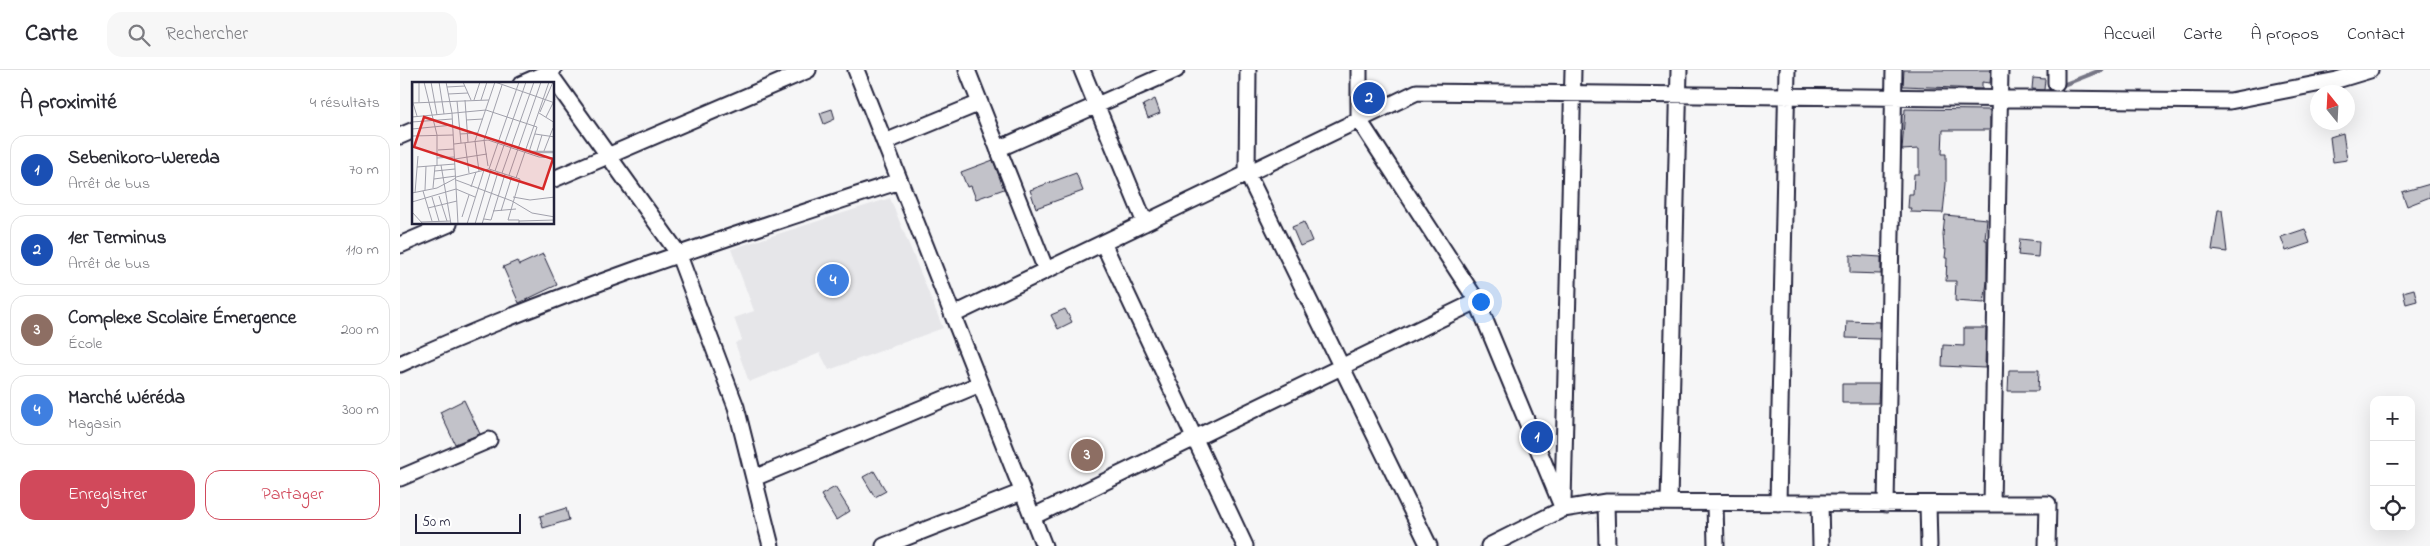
<!DOCTYPE html>
<html lang="fr">
<meta charset="utf-8">
<style>
:root{--surface:#fff;--page:#f7f7f7;--text:#2b2b33;--muted:#7c7c81;--line:#e1e1e2;--accent:#d1495b}
body{margin:0;font-family:"Indie Flower",sans-serif;background:var(--page);color:var(--text)}
.controls{position:absolute;right:15px;bottom:15px;display:grid;overflow:hidden;border-radius:10px;box-shadow:0 5px 20px #0002}
.controls button{width:45px;height:45px;display:grid;place-items:center;padding:0;border:0;border-bottom:1px solid var(--line);background:var(--surface);color:var(--text);font:25px sans-serif}
.compass{position:absolute;left:1910px;top:15px;width:45px;height:45px;border-radius:50%;background:var(--surface);box-shadow:0 5px 20px #0002;rotate:342deg}
.scale{position:absolute;left:15px;bottom:12px;width:106px;box-sizing:border-box;padding-left:5px;border:2px solid #22223b;border-top:0;font-size:14px;line-height:18px;white-space:nowrap;color:#22223b;-webkit-text-stroke:4px #fff;paint-order:stroke}
.you{position:absolute;left:1080px;top:231px;width:18px;height:18px;margin:-12px;border:4px solid #fff;border-radius:50%;background:#1a73e8;box-shadow:0 0 0 8px #1a73e833}
.badge{display:grid;place-items:center;width:32px;height:32px;border-radius:50%;background:var(--accent);color:#fff;font-size:16px;font-weight:700}
.pin{position:absolute;translate:-50% -50%;border:2px solid #fff;box-shadow:0 1px 5px #0006}
.list{margin:0;padding:0;list-style:none}
h2{display:flex;justify-content:space-between;align-items:center;height:65px;margin:0;padding:0 20px;font-size:21px}
h2 small{font-size:16px;font-weight:400;color:var(--muted)}
.list li{display:grid;grid-template-columns:32px 1fr auto;gap:15px;align-items:center;box-sizing:border-box;height:70px;margin:0 10px 10px;padding:0 10px;border:1px solid var(--line);border-radius:15px}
.list b{display:block;font-size:19px;white-space:nowrap}
.list p{margin:0;font-size:16px;white-space:nowrap;color:var(--muted)}
.list em{font-size:16px;font-style:normal;color:var(--muted)}
.actions{display:flex;gap:10px;padding:15px 20px}
.actions a{flex:1;padding:11px 0;border:1px solid var(--accent);border-radius:15px;text-align:center;font-size:18px;color:var(--accent)}
.actions .main{background:var(--accent);color:#fff}
.icon{flex:none;width:28px;height:28px;fill:none;stroke:currentColor;stroke-width:2;stroke-linecap:round;stroke-linejoin:round}
.map{position:relative;flex:none;width:2030px;height:476px;overflow:hidden}
header{display:flex;align-items:center;gap:30px;box-sizing:border-box;height:70px;padding:0 25px;background:var(--surface);border-bottom:1px solid var(--line)}
header strong{font-size:24px}
nav{display:flex;gap:28px;margin-inline-start:auto;font-size:18px}
.search{width:350px;height:45px;background:var(--page);display:flex;align-items:center;gap:12px;box-sizing:border-box;padding:0 18px;border-radius:15px;color:var(--muted);font-size:19px}
main{display:flex}
aside{flex:1;background:var(--surface)}
.map>svg:first-child{display:block}
</style>
<header>
<strong>Carte</strong>
<div class="search"><svg class="icon" aria-label="search" viewBox="0 0 24 24"><circle cx="10" cy="10" r="6"/><path d="M15 15l6 6"/></svg>Rechercher</div>
<nav><a>Accueil</a><a>Carte</a><a>À propos</a><a>Contact</a></nav>
</header>
<main>
<aside>
<h2>À proximité<small>4 résultats</small></h2>
<ul class="list">
<li><span class="badge" style="background:#1a4fb4">1</span><div><b>Sebenikoro-Wereda</b><p>Arrêt de bus</p></div><em>70 m</em></li>
<li><span class="badge" style="background:#1a4fb4">2</span><div><b>1er Terminus</b><p>Arrêt de bus</p></div><em>110 m</em></li>
<li><span class="badge" style="background:#8d6e63">3</span><div><b>Complexe Scolaire Émergence</b><p>École</p></div><em>200 m</em></li>
<li><span class="badge" style="background:#3f7fe0">4</span><div><b>Marché Wéréda</b><p>Magasin</p></div><em>300 m</em></li>
</ul>
<div class="actions"><a class="main">Enregistrer</a><a>Partager</a></div>
</aside>
<div class="map">
<svg width="2030" height="476" viewBox="0 0 2030 476">
<rect width="100%" height="100%" fill="#f6f6f7"/>
<filter id="ink" filterUnits="userSpaceOnUse"><feTurbulence type="fractalNoise" baseFrequency=".02" numOctaves="2"/><feDisplacementMap in="SourceGraphic" scale="10" xChannelSelector="R" yChannelSelector="G"/><feConvolveMatrix kernelMatrix="1 2 1 2 8 2 1 2 1" color-interpolation-filters="sRGB"/></filter>
<g filter="url(#ink)">
<path fill="#e6e6e9" d="M 490,128 L 543,258 L 429,300 L 420,283 L 349,312 L 335,273 L 342,270 L 334,248 L 354,241 L 331,179 Z"/>
<g fill="none" stroke-linecap="round" stroke-linejoin="round">
<path stroke="#767685" stroke-width="4.5" d="M 1640,24 L 1701,0"/>
</g>
<path fill="#c2c2c9" stroke="#22223b" d="M 1504,0 L 1591,0 L 1590,13 L 1582,12 L 1582,19 L 1503,16 Z
M 1633,8 L 1645,9 L 1644,20 L 1632,19 Z
M 755,29 L 760,43 L 748,48 L 743,35 Z
M 432,39 L 435,49 L 424,54 L 420,43 Z
M 1505,39 L 1590,40 L 1590,60 L 1543,60 L 1542,84 L 1546,84 L 1546,114 L 1543,143 L 1510,142 L 1511,138 L 1508,138 L 1509,124 L 1513,124 L 1514,104 L 1519,104 L 1519,79 L 1502,80 Z
M 1943,63 L 1947,90 L 1933,92 L 1930,67 Z
M 593,90 L 604,119 L 576,129 L 571,116 L 567,117 L 561,102 Z
M 676,103 L 683,121 L 636,138 L 630,120 Z
M 2030,114 L 2030,127 L 2007,136 L 2002,122 Z
M 1818,140 L 1822,140 L 1827,182 L 1812,180 Z
M 1545,145 L 1587,149 L 1585,170 L 1587,170 L 1587,212 L 1584,233 L 1555,231 L 1556,211 L 1546,211 L 1547,188 L 1545,188 L 1546,179 L 1544,179 L 1543,164 Z
M 904,152 L 912,171 L 900,176 L 892,157 Z
M 1905,159 L 1910,173 L 1886,181 L 1881,167 Z
M 1620,169 L 1639,171 L 1638,187 L 1618,185 Z
M 143,184 L 157,215 L 119,233 L 103,197 L 117,191 L 119,195 Z
M 1450,185 L 1481,187 L 1481,204 L 1450,203 Z
M 2014,219 L 2017,231 L 2006,234 L 2003,222 Z
M 665,239 L 672,252 L 658,259 L 651,245 Z
M 1447,251 L 1480,252 L 1480,269 L 1446,268 Z
M 1564,258 L 1586,258 L 1585,298 L 1542,296 L 1543,275 L 1564,276 Z
M 1609,300 L 1639,300 L 1638,321 L 1608,321 Z
M 1442,314 L 1479,314 L 1478,333 L 1442,333 Z
M 64,330 L 80,364 L 55,374 L 40,342 Z
M 474,401 L 486,421 L 475,427 L 463,407 Z
M 435,417 L 450,441 L 436,450 L 421,425 Z
M 166,438 L 169,450 L 143,458 L 140,446 Z"/>
<g fill="none" stroke-linecap="round" stroke-linejoin="round">
<g stroke="#22223b" stroke-width="19">
<path id="street" d="M 147,0 L 278,183 L 336,337 L 371,476
M 456,0 L 644,476
M 567,0 L 646,200
M 682,0 L 745,153
M 848,0 L 847,103 L 1029,476
M 959,0 L 959,50 L 1077,231 L 1163,439
M 1656,13 L 1656,0
M 121,14 L 153,0
M 0,66 L 14,60
M 485,72 L 580,33
M 598,79 L 776,0
M 154,109 L 408,0
M 703,173 L 845,476
M 0,175 L 49,154
M 553,245 L 1017,22 L 1830,31 L 1937,10 L 1970,0
M 0,294 C 162,220 331,166 500,111
M 0,408 L 89,370
M 354,408 L 580,314
M 1163,432 L 1173,0
M 1206,432 L 1207,476
M 1269,432 L 1279,0
M 1315,433 L 1316,476
M 1378,433 L 1387,0
M 1420,433 L 1421,476
M 1486,434 L 1494,0
M 1528,434 L 1529,476
M 1592,434 L 1600,0
M 632,447 L 1077,231
M 484,476 L 622,422
M 1089,476 L 1163,439 L 1206,432 L 1648,434 L 1647,476"/>
</g>
<use href="#street" stroke="#fff" stroke-width="15"/>
</g>
</g>
<g transform="translate(12 12)">
<rect width="142" height="142" fill="#f6f6f7"/>
<path fill="none" stroke="#aeaeb7" stroke-width="2.5" d="M 118,70 L 143,70"/>
<path fill="none" stroke="#a1a1ac" stroke-width="1" d="M 1,0 L 1,21 L 5,34M 12,0 L 25,53 L 25,84M 19,0 L 25,33M 27,0 L 32,32M 34,0 L 40,31 L 46,142M 51,0 L 59,18M 83,0 L 143,21M 35,5 L 53,4M 36,12 L 56,11M 53,18 L 56,60M 62,18 L 68,0M 69,18 L 75,0M 45,19 L 49,61M 7,20 L 7,0M 0,21 L 77,18M 128,30 L 141,0M 127,31 L 143,41M 0,35 L 74,28 L 125,45 L 117,70M 134,35 L 143,17M 54,38 L 71,37M 0,40 L 40,37M 0,47 L 41,43M 48,52 L 66,51M 123,52 L 143,55M 0,54 L 41,53M 53,61 L 57,91M 42,62 L 76,58 L 127,75 L 143,76M 26,68 L 42,67M 125,69 L 130,53M 132,69 L 141,46M 25,76 L 42,75M 43,77 L 75,72M 29,83 L 39,142M 76,84 L 72,58 L 90,3M 5,85 L 43,82M 77,87 L 107,0M 23,89 L 43,87M 67,89 L 63,59 L 83,0M 83,89 L 114,0M 90,91 L 122,0M 97,93 L 129,0M 44,95 L 77,87 L 108,97 L 96,138 L 107,138 L 107,142M 104,96 L 137,0M 22,97 L 44,94M 44,98 L 100,119 L 120,131 L 143,135M 59,105 L 64,90M 21,106 L 23,84M 13,108 L 14,84M 11,109 L 20,139M 0,111 L 25,106 L 44,96M 3,111 L 6,74M 27,114 L 35,139M 20,115 L 27,139M 101,115 L 118,118 L 143,115M 0,120 L 44,107 L 63,115M 16,126 L 45,119M 81,129 L 104,127M 89,129 L 100,94M 0,130 L 11,142M 50,135 L 57,113M 72,137 L 79,138 L 93,92M 107,139 L 143,138M 9,140 L 39,139M 46,142 L 70,142M 55,142 L 72,88M 63,142 L 79,88M 70,142 L 86,90"/>
<path fill="#d62828" fill-opacity="0.15" stroke="#d62828" stroke-width="2.5" d="M 12,35 L 141,77 L 131,107 L 2,65 Z"/>
<rect width="142" height="142" fill="none" stroke="#22223b" stroke-width="2.5"/>
</g>
</svg>
<div class="controls">
<button>+</button>
<button>−</button>
<button><svg class="icon" aria-label="locate" viewBox="0 0 24 24"><circle cx="12" cy="12" r="6"/><path d="M12 2v4M12 18v4M2 12h4M18 12h4"/></svg></button>
</div>
<svg class="compass" viewBox="-18 -18 36 36"><path d="M0-13l5 13h-10z" fill="#e53935"/><path d="M0 13l5-13h-10z" fill="#7c7c81"/></svg>
<div class="scale">50 m</div>
<div class="you"></div>
<div class="pin badge" style="left:1137px;top:367px;background:#1a4fb4">1</div>
<div class="pin badge" style="left:969px;top:28px;background:#1a4fb4">2</div>
<div class="pin badge" style="left:687px;top:385px;background:#8d6e63">3</div>
<div class="pin badge" style="left:433px;top:210px;background:#3f7fe0">4</div>
</div>
</main>
